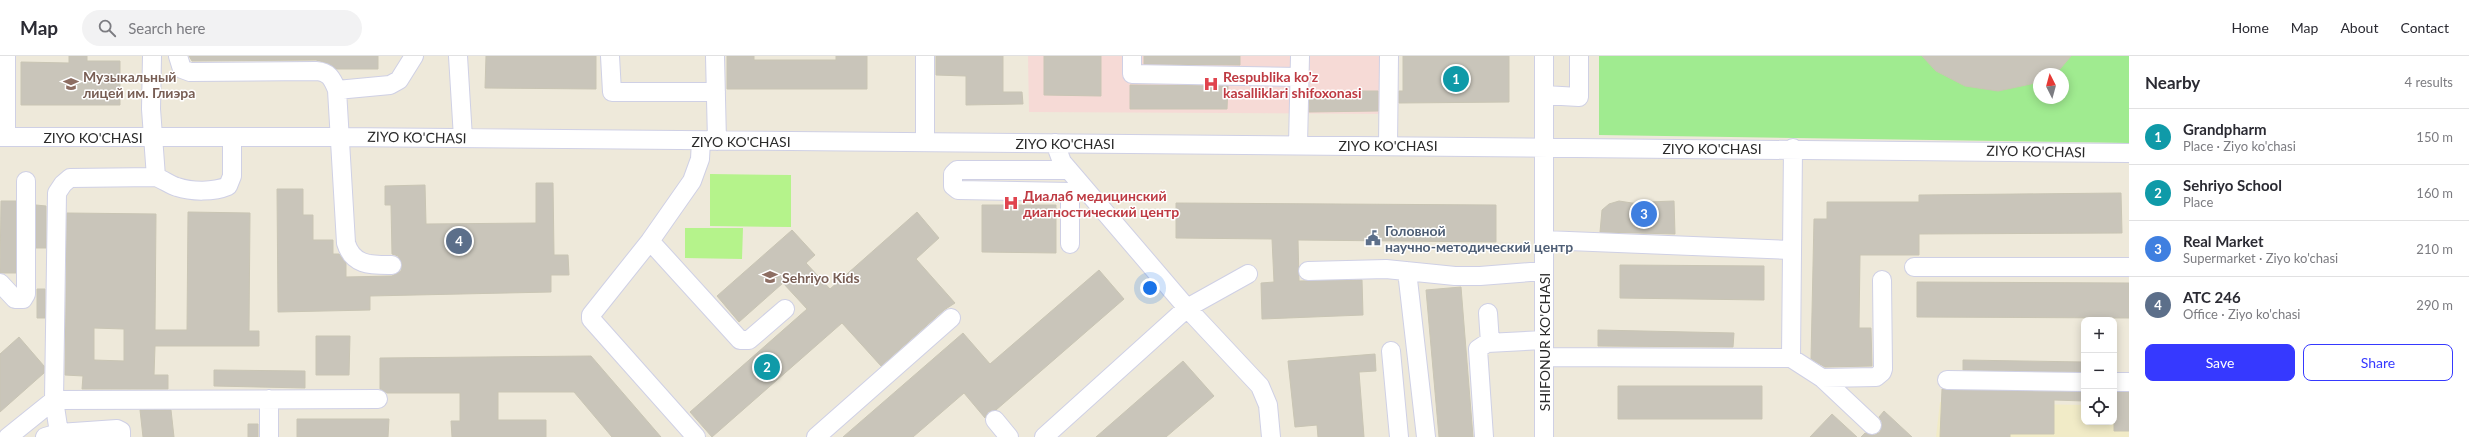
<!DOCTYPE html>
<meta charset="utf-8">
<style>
:root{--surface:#fff;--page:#f2f2f3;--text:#2b2b33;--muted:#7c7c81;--line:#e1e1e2;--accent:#3639ff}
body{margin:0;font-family:Lato,sans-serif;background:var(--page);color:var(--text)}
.controls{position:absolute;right:12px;bottom:12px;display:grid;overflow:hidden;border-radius:8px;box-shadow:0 2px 10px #0003}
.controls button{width:36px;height:36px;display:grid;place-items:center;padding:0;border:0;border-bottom:1px solid var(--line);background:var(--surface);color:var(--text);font:20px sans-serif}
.compass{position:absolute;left:2033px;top:12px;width:36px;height:36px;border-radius:50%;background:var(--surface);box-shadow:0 2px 10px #0003;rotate:354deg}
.you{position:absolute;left:1150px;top:232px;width:14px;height:14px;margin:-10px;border:3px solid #fff;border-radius:50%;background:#1a73e8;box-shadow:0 0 0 6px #1a73e833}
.badge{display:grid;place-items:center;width:26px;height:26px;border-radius:50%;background:var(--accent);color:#fff;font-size:13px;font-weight:700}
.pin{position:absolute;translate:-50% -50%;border:2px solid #fff;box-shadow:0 1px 4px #0006}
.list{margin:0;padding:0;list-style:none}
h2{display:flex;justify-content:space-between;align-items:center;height:52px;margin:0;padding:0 16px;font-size:17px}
h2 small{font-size:13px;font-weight:400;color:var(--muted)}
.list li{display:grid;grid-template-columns:26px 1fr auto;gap:12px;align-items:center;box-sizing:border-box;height:56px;padding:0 16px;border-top:1px solid var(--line)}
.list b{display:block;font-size:15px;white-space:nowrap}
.list p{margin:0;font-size:13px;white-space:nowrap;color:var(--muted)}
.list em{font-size:13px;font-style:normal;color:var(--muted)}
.actions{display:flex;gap:8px;padding:12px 16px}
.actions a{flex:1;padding:9px 0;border:1px solid var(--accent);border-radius:8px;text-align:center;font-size:14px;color:var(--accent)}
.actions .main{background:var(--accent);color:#fff}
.icon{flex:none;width:22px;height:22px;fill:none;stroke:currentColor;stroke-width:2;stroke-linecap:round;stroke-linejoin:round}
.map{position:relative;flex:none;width:2129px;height:381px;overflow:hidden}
header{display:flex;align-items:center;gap:24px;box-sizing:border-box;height:56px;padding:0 20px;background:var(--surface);border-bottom:1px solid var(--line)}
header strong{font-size:19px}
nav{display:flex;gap:22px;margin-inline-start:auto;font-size:14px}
.search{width:280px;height:36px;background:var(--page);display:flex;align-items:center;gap:10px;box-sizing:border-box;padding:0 14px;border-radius:22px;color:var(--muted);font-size:15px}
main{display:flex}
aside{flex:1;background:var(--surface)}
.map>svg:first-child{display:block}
</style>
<header>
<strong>Map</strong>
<div class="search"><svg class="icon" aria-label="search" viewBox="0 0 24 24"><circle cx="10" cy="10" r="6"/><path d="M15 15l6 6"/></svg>Search here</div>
<nav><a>Home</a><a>Map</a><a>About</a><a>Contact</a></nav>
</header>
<main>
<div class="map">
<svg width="2129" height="381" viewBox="0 0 2129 381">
<rect width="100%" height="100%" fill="#eee9da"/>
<path fill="#f1ebc7" d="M 1940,346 L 2084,349 L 2084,366 L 2114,366 L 2129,350 L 2129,381 L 1936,381 Z"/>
<path fill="#f6dad6" d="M 1028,0 L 1393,0 L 1392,58 L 1029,56 Z"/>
<path fill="#a0eb90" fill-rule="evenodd" d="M 1599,0 L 2129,0 L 2129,87 L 1599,79 ZM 2039,18 L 2063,18 L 2063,42 L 2039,42 Z"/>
<path fill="#b5f38b" d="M 710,118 L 791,119 L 791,171 L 710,170 Z
M 685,172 L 743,172 L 742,203 L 685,202 Z"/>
<path fill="#c9c5ba" stroke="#c9c5b4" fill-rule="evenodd" d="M 69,0 L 87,0 L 87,5 L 120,5 L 120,49 L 21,49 L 21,6 L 69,7 Z
M 189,0 L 378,0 L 378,13 L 336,13 L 327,7 L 316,4 L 192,5 Z
M 486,0 L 596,0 L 596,33 L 485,32 Z
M 727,0 L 754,0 L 754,4 L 836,4 L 836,0 L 867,0 L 867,33 L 727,33 Z
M 936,0 L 1003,0 L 1003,36 L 1022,36 L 1023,48 L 966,49 L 966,20 L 936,19 Z
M 1044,0 L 1101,0 L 1101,40 L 1044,39 Z
M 1144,0 L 1240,0 L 1240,9 L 1144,8 Z
M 1403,0 L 1509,0 L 1509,46 L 1399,47 L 1399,35 L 1403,35 Z
M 1922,0 L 2071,0 L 2060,13 L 2050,18 L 2039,18 L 2039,24 L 2031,28 L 1998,35 L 1965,30 L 1936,15 Z
M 1130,29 L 1228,30 L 1227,53 L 1130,53 Z
M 1310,35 L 1378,35 L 1378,55 L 1309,56 Z
M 536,127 L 553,127 L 554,199 L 568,199 L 569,219 L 551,219 L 551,236 L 370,240 L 370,254 L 278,256 L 277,133 L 303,133 L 303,159 L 313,159 L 313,184 L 333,184 L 333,198 L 339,198 L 346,207 L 346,221 L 392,220 L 401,215 L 402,209 L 398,200 L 392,198 L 391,149 L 385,149 L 385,130 L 425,129 L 426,168 L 536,167 Z
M 2121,137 L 2122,177 L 1919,178 L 1919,199 L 1860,199 L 1859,272 L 1871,272 L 1872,310 L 1825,311 L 1811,303 L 1814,163 L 1827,163 L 1827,146 L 1919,146 L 1919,139 Z
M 1,145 L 16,145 L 16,217 L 0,217 Z
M 1619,145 L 1645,149 L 1648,146 L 1674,145 L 1675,178 L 1600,176 L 1602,154 L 1609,148 Z
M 1176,147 L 1496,149 L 1496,186 L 1298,184 L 1299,225 L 1362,224 L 1363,259 L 1262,263 L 1261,227 L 1274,226 L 1272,183 L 1176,182 Z
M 36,149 L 46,150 L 46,192 L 36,192 Z
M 982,149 L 1056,149 L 1056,197 L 982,196 Z
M 188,156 L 250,157 L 249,275 L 259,275 L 259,290 L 155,290 L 154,319 L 168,319 L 168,333 L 82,333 L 83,320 L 65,319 L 67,157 L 156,158 L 155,274 L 187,274 ZM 94,272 L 124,273 L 124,305 L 94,304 Z
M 917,156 L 939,182 L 916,203 L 955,247 L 944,254 L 881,310 L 842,267 L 712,381 L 690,356 L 807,253 L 783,227 L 739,266 L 717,240 L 792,174 L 815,199 L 806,207 L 830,233 Z
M 1620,209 L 1764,210 L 1764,244 L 1620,242 Z
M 1099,214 L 1124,243 L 996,354 L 988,356 L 985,362 L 964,337 L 913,381 L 843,381 L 963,277 L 990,308 Z
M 1917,226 L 2129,227 L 2129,262 L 1917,261 Z
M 1461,231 L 1473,381 L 1439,381 L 1426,234 Z
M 37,233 L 45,233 L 45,262 L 37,262 Z
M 1598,274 L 1734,277 L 1733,291 L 1598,290 Z
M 316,280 L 350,280 L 349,319 L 316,319 Z
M 19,281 L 44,310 L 44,317 L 0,356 L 0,298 Z
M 1375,298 L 1376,315 L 1359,316 L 1364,381 L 1318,381 L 1317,369 L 1295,371 L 1288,305 Z
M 591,300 L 661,381 L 612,381 L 574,336 L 498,336 L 498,364 L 546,364 L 546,381 L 452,381 L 451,365 L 460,365 L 460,337 L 387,337 L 380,333 L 380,302 Z
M 1963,304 L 2084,306 L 2084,316 L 1963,314 Z
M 1183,305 L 1214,340 L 1166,381 L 1096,381 Z
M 214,314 L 305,315 L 305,332 L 214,330 Z
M 1618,330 L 1762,330 L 1762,363 L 1618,363 Z
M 1942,333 L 2084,336 L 2084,345 L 2054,344 L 2054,378 L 2010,378 L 2010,381 L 1940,381 Z
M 2114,336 L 2129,336 L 2129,375 L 2114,375 Z
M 140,354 L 171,354 L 174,381 L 143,381 Z
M 1884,355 L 1912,381 L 1861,381 L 1865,377 L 1875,379 L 1880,376 L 1882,366 L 1879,361 Z
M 1832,358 L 1857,381 L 1810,381 Z
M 297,363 L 389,363 L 388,381 L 297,381 Z
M 248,368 L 258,368 L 258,381 L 248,381 Z"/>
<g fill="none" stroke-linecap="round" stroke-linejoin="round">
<g stroke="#cfd0e5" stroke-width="20">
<path id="minor" d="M 178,0 L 182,13 L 190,16 L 316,15 C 329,16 332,22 337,34 L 346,187 C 353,210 371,209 392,209
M 458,0 L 463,82
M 610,0 L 612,36 L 716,36
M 715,0 L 717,85
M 1132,0 L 1132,18 L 1298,21
M 337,34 L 390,29 L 399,24 L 414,0
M 1544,39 L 1579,41 L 1579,0
M 0,81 L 338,81 L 2129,97
M 6,81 L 6,0
M 925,86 L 925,0
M 1055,87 L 1062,106 L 1187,252 L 1260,330 L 1268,349 L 1271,381
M 1298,89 L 1300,0
M 1388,90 L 1389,0
M 1069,114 L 957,114 L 953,118 L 953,130 L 958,134 L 1070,136 L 1082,130
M 156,121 C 164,124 170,129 177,131 C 192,136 214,136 228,130 L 232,120 L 232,81
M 1070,136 L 1070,188
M 1544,184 L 1790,194
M 650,185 L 740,284 L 749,284 L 785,253
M 1914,211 L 2129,211
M 1308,215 L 1386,213 L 1455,220 L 1480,220 L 1543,215
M 1407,215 L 1426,381
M 0,227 L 15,243 L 23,243 L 26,238 L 26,125
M 1488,257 L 1490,287
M 1391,295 L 1399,381
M 1544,301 L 1791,302 L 1822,322 L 1876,321 L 1882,316 L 1883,313 L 1882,224
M 1791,302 L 1793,92
M 1822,322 L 1872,369
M 1947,324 L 2084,326
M 2114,326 L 2129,326
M 995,364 L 1009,381
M 59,377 L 54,344 L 57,137 L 63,128 L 70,122 L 156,121 L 151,53 L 152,0
M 8,381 L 54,344 L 378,343
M 45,381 L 59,377 L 117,373 L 121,375 L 121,381
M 269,381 L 269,343
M 696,381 L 591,263 L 591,259 L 650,185 L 692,125 L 700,103 L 701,85
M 816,381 L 951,262
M 1044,381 L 1187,252 L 1248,218
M 1484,381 L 1478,293 L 1487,287 L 1543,284
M 1544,381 L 1544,0"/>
</g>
<use href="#minor" stroke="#fff" stroke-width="18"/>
</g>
<defs>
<g id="university-bare" transform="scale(1.2)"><path d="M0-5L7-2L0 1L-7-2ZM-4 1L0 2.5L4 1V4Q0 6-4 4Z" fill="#8d6e63" stroke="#fff" stroke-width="2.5" paint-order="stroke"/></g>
<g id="hospital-bare" transform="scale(1.2)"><path d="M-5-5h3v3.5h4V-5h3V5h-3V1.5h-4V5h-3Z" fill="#e0444e" stroke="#fff" stroke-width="2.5" paint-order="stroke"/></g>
<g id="civic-bare" transform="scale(1.2)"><path d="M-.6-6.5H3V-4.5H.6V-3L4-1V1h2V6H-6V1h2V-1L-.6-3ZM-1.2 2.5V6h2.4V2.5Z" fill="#5c6f8a" stroke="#fff" stroke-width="2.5" paint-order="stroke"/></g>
<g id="school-bare" transform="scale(1.2)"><path d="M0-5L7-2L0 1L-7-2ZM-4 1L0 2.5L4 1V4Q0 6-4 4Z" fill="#8d6e63" stroke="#fff" stroke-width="2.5" paint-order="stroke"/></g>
</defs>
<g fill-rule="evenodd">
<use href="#university-bare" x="71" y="28"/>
<use href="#hospital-bare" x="1211" y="28"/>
<use href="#hospital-bare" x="1011" y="147"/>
<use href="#civic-bare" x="1373" y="182"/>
<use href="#school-bare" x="770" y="221"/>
</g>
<g text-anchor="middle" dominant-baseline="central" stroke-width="3" stroke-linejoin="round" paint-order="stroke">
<g font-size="14" font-weight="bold" fill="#785e54" stroke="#fff" text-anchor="start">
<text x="83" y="20">Музыкальный<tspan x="83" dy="16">лицей им. Глиэра</tspan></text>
<text x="782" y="221">Sehriyo Kids</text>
</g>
<g font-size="14" font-weight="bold" fill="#be3a42" stroke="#fff" text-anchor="start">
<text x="1223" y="20">Respublika ko'z<tspan x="1223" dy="16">kasalliklari shifoxonasi</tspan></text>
<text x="1023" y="139">Диалаб медицинский<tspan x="1023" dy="16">диагностический центр</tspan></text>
</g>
<g font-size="14" fill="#2a2a2a" stroke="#fff">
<text x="93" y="81">ZIYO KO'CHASI</text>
<text transform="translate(417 81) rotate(1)">ZIYO KO'CHASI</text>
<text x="741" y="85">ZIYO KO'CHASI</text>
<text x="1065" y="87">ZIYO KO'CHASI</text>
<text x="1388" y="89">ZIYO KO'CHASI</text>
<text x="1712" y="92">ZIYO KO'CHASI</text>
<text transform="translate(2036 95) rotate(1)">ZIYO KO'CHASI</text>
<text transform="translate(1544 286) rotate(-90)">SHIFONUR KO'CHASI</text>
</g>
<g font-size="14" font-weight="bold" fill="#4e5e75" stroke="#fff" text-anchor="start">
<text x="1385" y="174">Головной<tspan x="1385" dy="16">научно-методический центр</tspan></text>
</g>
</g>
</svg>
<div class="controls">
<button>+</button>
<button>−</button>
<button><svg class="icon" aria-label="locate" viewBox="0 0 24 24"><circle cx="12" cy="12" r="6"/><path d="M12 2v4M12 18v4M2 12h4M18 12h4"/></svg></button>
</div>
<svg class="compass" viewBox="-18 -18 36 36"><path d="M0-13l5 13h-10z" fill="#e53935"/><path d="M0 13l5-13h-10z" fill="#7c7c81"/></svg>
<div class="you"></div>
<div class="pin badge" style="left:1456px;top:23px;background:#0f9aa8">1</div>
<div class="pin badge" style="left:767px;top:311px;background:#0f9aa8">2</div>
<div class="pin badge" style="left:1644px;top:158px;background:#3f7fe0">3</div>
<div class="pin badge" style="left:459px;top:185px;background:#5c6f8a">4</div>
</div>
<aside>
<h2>Nearby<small>4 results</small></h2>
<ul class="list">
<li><span class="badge" style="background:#0f9aa8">1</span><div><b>Grandpharm</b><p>Place · Ziyo ko'chasi</p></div><em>150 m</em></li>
<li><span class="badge" style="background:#0f9aa8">2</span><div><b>Sehriyo School</b><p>Place</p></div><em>160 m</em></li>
<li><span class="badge" style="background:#3f7fe0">3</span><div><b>Real Market</b><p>Supermarket · Ziyo ko'chasi</p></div><em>210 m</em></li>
<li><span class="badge" style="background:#5c6f8a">4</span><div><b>АТС 246</b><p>Office · Ziyo ko'chasi</p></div><em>290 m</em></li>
</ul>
<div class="actions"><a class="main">Save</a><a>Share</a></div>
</aside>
</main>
